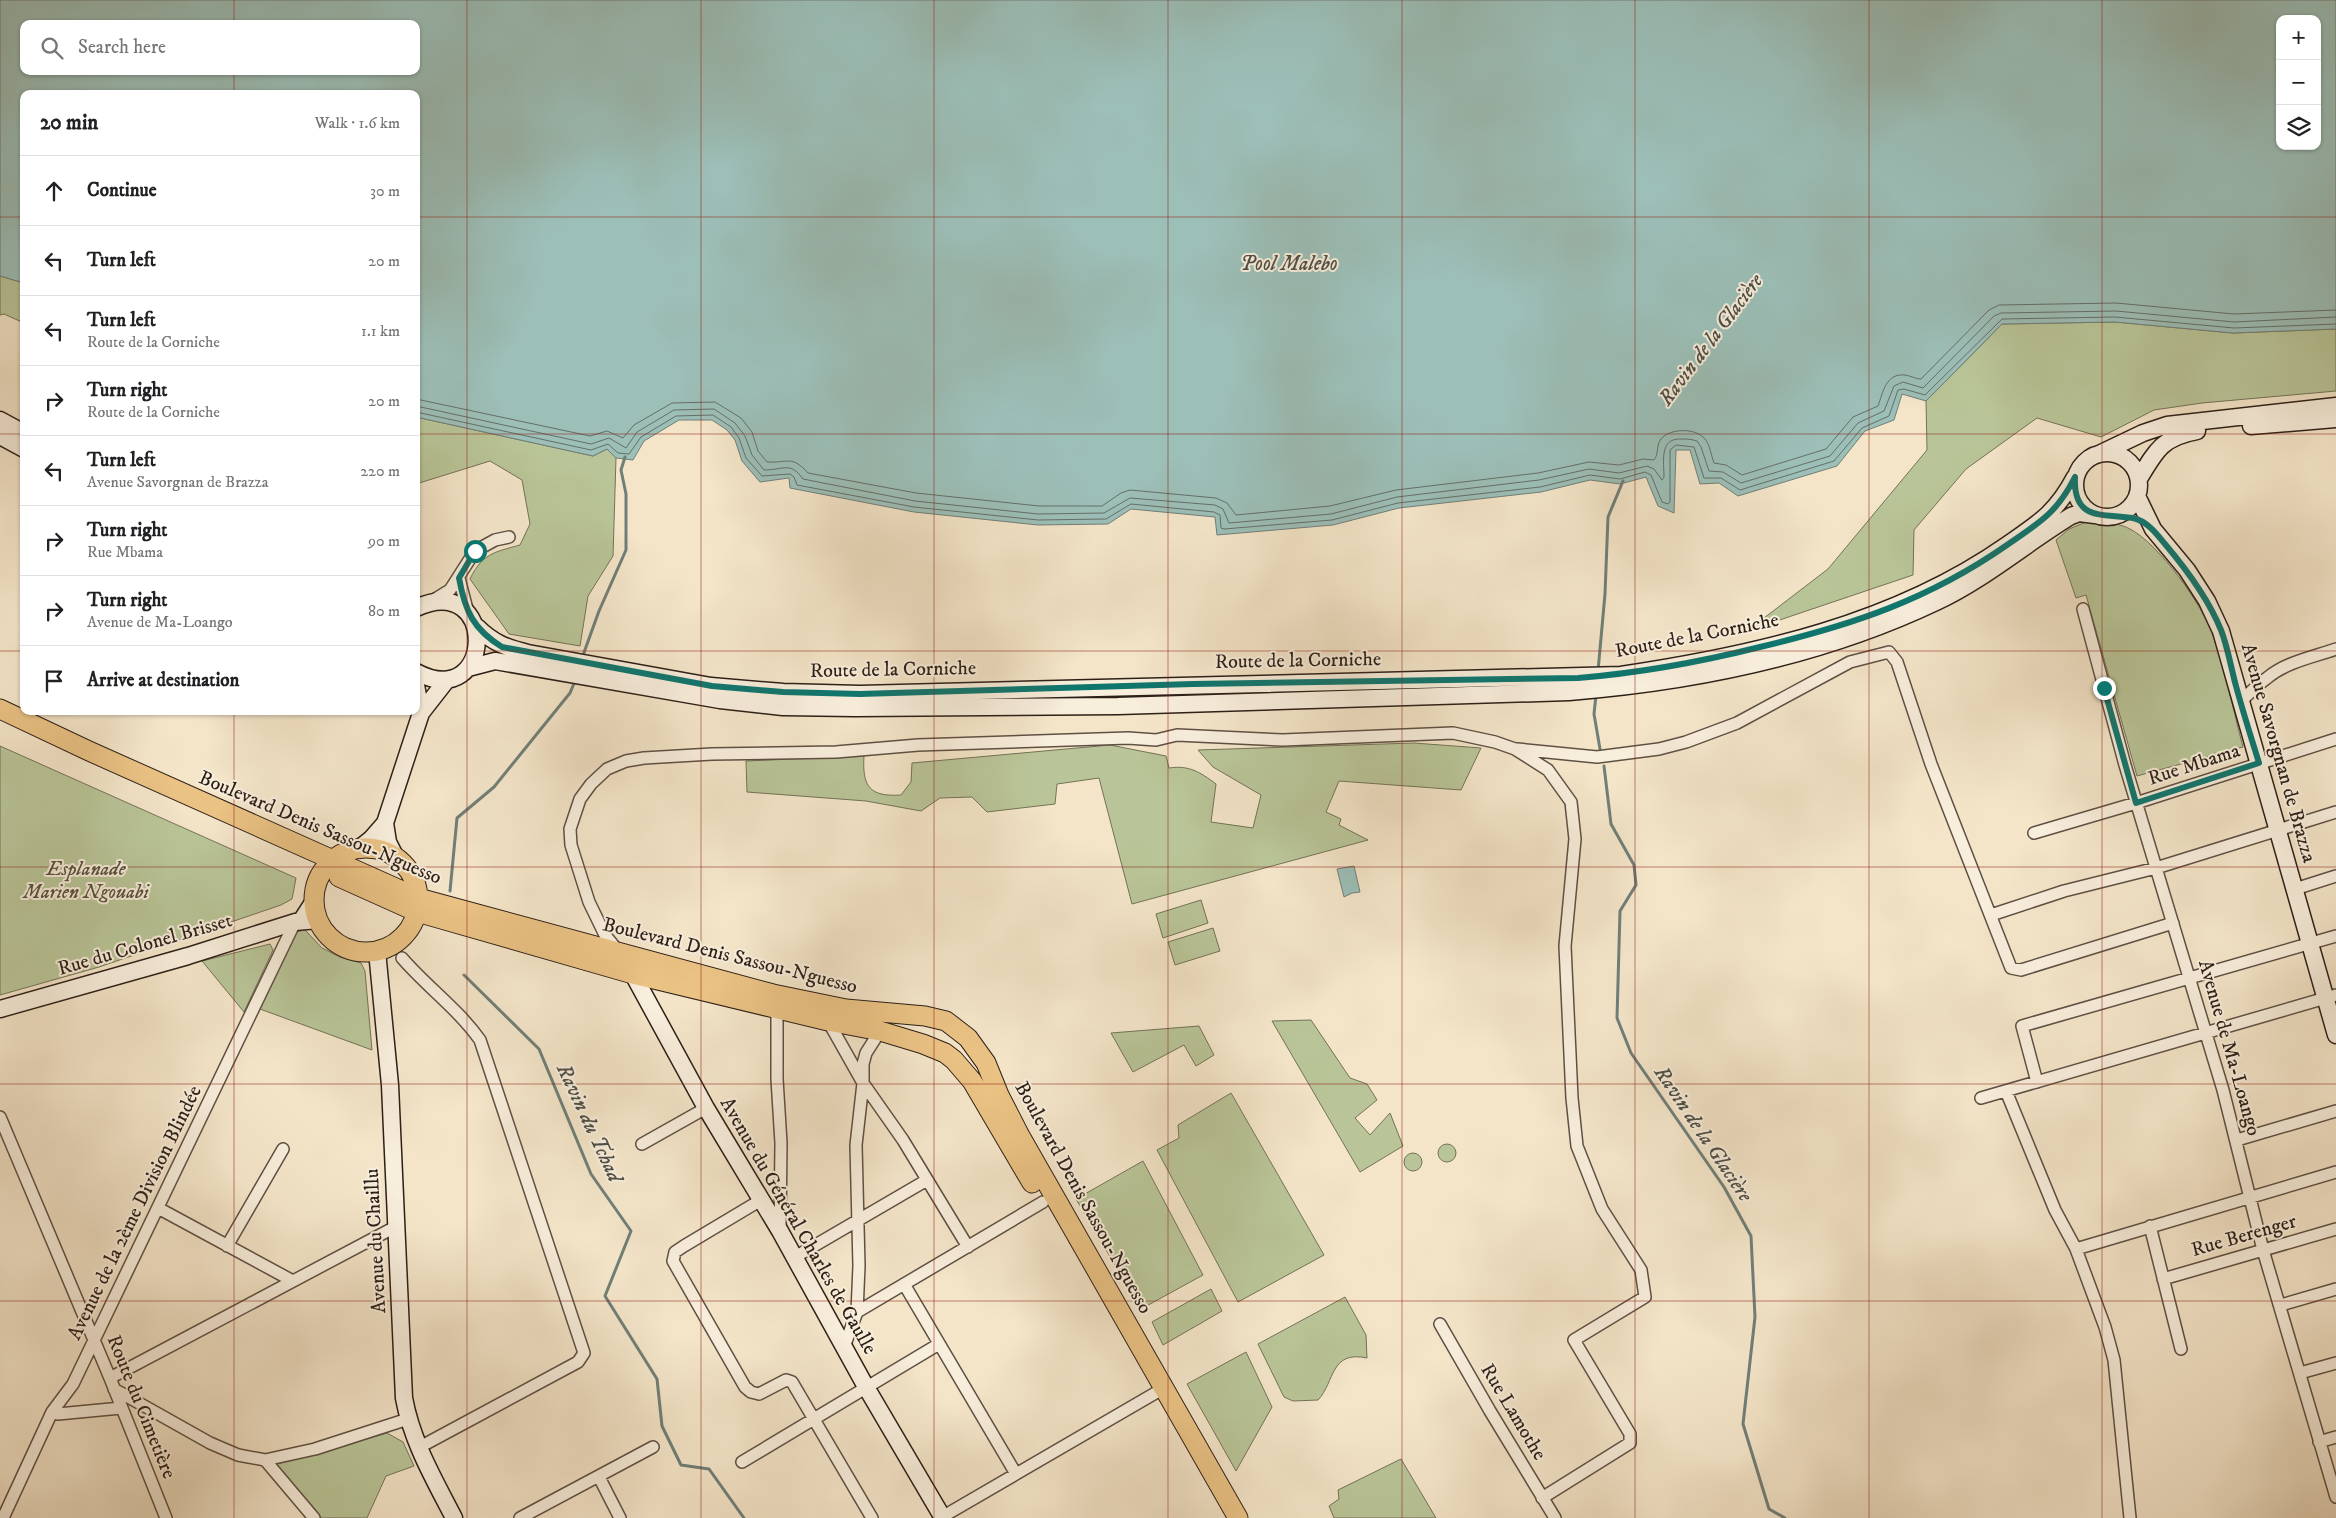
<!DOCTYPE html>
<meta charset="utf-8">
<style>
:root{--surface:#fff;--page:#f6f6f6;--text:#202124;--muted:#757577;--line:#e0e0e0}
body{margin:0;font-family:"IM FELL DW Pica",serif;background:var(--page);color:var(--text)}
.controls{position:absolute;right:15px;top:15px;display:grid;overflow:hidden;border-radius:10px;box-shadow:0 1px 4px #0004}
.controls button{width:45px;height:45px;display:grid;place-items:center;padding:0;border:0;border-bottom:1px solid var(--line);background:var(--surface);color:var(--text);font:25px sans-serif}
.stop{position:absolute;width:15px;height:15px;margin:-11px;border:4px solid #0f766e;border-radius:50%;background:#fff}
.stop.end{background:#0f766e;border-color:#fff;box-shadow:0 1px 5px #0008}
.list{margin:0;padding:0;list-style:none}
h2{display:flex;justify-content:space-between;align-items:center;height:65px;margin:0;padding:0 20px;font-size:21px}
h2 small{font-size:16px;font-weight:400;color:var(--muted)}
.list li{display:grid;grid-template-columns:32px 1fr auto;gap:15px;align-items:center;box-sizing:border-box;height:70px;padding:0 20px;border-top:1px solid var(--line)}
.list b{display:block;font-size:19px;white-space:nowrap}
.list p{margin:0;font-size:16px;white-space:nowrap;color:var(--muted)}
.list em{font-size:16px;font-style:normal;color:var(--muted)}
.icon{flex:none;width:28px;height:28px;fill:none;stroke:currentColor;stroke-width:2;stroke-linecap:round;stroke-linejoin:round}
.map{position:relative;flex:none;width:2336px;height:1518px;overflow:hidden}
.search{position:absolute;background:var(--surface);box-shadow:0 1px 4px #0004;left:20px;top:20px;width:400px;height:55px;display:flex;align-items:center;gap:12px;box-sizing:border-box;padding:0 18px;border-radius:10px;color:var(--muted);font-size:19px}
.panel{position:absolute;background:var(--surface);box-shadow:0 1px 4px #0004;left:20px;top:90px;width:400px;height:625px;border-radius:10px}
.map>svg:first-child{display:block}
</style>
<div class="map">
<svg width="2336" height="1518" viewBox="0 0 2336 1518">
<rect width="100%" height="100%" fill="#f4e5c9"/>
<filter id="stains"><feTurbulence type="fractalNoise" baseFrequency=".004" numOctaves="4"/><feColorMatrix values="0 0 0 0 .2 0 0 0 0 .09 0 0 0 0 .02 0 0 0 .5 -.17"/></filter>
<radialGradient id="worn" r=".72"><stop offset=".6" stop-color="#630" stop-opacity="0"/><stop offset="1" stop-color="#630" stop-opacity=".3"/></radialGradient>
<path fill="#b9c598" stroke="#737258" d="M 0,276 L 24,283 L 24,323 L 4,314 L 0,315 Z
M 2115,322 L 2233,333 L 2336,329 L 2336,391 L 2202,403 L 2154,410 L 2101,437 L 2037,418 L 1966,469 L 1914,530 L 1913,575 L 1747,631 L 1828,569 L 1927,450 L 1926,401 L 2002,324 Z
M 416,417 L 593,456 L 607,449 L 616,458 L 613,556 L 588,596 L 580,646 L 509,634 L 470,579 C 482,554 494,552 520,545 L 530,524 L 522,480 L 490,461 L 416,484 Z
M 2086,522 C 2099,522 2118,522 2130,529 C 2159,544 2203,605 2213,636 C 2226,672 2233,710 2243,747 L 2137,776 L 2086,595 L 2076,598 L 2056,540 L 2069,529 Z
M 1414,743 L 1481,748 L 1461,790 L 1339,781 L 1326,812 L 1341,819 L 1339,825 L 1368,840 L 1132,904 L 1099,778 L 1057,784 L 1055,804 L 987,812 L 972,797 L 940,798 L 921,811 L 866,801 L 747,792 L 746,761 L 864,756 C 862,787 870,797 901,795 L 911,782 L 912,763 L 1110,745 L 1166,756 L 1169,768 C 1189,765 1200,772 1216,784 L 1211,822 L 1253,828 L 1261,795 L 1213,767 L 1198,750 Z
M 0,746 L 296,878 L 292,899 L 281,905 L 99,967 L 0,995 Z
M 1201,900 L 1208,923 L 1163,938 L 1156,914 Z
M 1213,928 L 1220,951 L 1175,965 L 1168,942 Z
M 305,930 L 322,948 L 340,957 L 361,963 L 365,971 L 372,1050 L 260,1009 L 295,932 Z
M 270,944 L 273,950 L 244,1012 L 202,961 Z
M 1311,1020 L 1350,1078 L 1367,1084 L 1377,1100 L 1355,1118 L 1370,1135 L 1390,1113 L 1403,1146 L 1360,1172 L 1272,1021 Z
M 1199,1026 L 1214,1055 L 1196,1066 L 1184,1045 L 1133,1072 L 1111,1033 Z
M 1231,1093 L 1324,1255 L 1238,1302 L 1157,1150 L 1179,1138 L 1178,1125 Z
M1438 1153a9 9 0 1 1 18 0a9 9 0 1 1-18 0Z
M1404 1162a9 9 0 1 1 18 0a9 9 0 1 1-18 0Z
M 1143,1161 L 1203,1275 L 1141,1309 L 1076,1199 Z
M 1211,1289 L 1222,1311 L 1163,1345 L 1152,1322 Z
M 1345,1297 L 1366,1335 L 1367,1358 C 1330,1350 1335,1382 1318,1400 L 1293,1401 L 1284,1397 L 1258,1344 Z
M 1246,1352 L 1272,1407 L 1236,1471 L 1187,1384 Z
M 387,1433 L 403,1442 L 414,1466 L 386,1476 L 367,1518 L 320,1518 L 274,1465 Z
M 1401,1459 L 1436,1518 L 1334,1518 L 1329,1506 L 1339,1499 L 1338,1490 Z"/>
<path fill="#9cbfb8" stroke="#707f78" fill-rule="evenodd" d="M 0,0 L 2336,0 L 2336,329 L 2233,333 L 2115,322 L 2002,324 L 1926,401 L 1902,394 L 1894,420 L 1865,431 L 1837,466 L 1738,496 L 1719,483 L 1700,484 L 1690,450 L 1676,450 L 1674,513 L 1658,506 L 1646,477 L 1620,484 L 1590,480 L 1541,492 L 1399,508 L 1333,525 L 1217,535 L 1215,517 L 1131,509 L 1108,524 L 1038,525 L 914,512 L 790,488 L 789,478 L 760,482 L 742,461 L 735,440 L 727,430 L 712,420 L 679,420 L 644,441 L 633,460 L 616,458 L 607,449 L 593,456 L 416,417 L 416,94 L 24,94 L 24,283 L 0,276 ZM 2280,19 L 2317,19 L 2317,146 L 2280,146 ZM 24,24 L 416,24 L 416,71 L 24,71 Z
M 1354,866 L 1360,892 L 1352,893 L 1344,897 L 1337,869 Z"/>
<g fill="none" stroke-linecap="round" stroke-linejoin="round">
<path stroke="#646f68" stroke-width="1" d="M 416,399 L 590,436 L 607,431 L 623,438 L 634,425 L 672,403 L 715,402 L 741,418 L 752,432 L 758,451 L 767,462 C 788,463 792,455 808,473 L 916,493 L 1039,506 L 1102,506 L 1121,493 L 1130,490 L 1216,498 L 1227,503 L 1236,515 L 1330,506 L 1396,490 L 1538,473 L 1589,462 L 1619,465 L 1643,459 L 1654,460 C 1659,454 1656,445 1661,439 C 1670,428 1695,428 1704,438 C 1710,444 1711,455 1714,463 L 1726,465 L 1742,475 L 1826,449 L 1853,417 L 1878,406 C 1883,392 1886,373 1905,375 C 1911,376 1916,379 1921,379 L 1989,310 L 1999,305 L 2116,303 L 2234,314 L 2336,310
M 416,406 L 591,444 L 609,438 L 626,448 L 637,432 L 674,410 L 714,409 L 735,423 L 745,436 L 752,455 L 764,470 C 784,470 790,461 803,479 L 915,501 L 1038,514 L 1104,513 L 1130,498 L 1215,505 L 1223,509 L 1229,523 L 1331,514 L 1397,497 L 1539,480 L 1589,469 L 1619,473 L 1647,466 L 1654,469 L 1662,480 L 1664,477 C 1664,462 1659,438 1681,439 C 1687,439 1691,439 1697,441 L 1701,447 L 1709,471 L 1723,472 L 1741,483 L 1830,456 L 1858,423 L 1884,411 L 1894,386 L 1903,382 L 1923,388 L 1994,316 L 2001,313 L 2116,311 L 2234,322 L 2336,317
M 416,412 L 591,450 L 608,444 L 618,453 L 629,454 L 641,437 L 676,416 L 713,415 L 731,427 L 739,438 L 746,458 L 762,476 L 790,474 L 794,477 L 797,485 L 914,507 L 1038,520 L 1106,519 L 1131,504 L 1214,512 L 1220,515 L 1221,528 L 1224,529 L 1332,520 L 1398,503 L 1540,487 L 1590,475 L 1620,479 L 1645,472 L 1651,475 L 1662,502 L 1668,504 L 1670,502 L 1670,450 L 1676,445 L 1694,447 L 1704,478 L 1721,478 L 1740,490 L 1834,461 L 1862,428 L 1889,416 L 1898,390 L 1904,389 L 1925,395 L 2002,319 L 2115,317 L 2234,328 L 2336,324"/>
<path stroke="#707f78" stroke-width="3" d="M 582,658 L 599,611 L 626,550 L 626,494 L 621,470 L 625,457
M 1598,671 L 1605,594 L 1608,517 L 1623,481
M 1596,695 L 1594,714 L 1600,749
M 1604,766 L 1611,824 L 1634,865 L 1636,885 L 1620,911 L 1617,1018 L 1631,1053 L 1724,1187 L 1751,1236 L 1755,1317 L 1743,1424 L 1769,1509 L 1785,1518
M 450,891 L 457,818 L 494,787 L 570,693 L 575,681
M 464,975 L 539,1049 L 591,1174 L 631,1231 L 605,1296 L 657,1379 L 662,1426 L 681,1465 L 709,1469 L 744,1518"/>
<g stroke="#5f5044" stroke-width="14">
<path id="street" d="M 459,578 L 468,613
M 432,601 L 450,590 L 475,551 L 495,540 L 509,537
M 2083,609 L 2125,765 L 2223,1090 L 2263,1250 L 2336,1497
M 2240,702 C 2249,694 2257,685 2267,678 C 2286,662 2313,657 2336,649
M 1517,749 L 1597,757 L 1659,749 L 1686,742 L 1737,723 L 1850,662 L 1889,652 L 1897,662 L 1931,764 L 2011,968 L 2021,970 L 2173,923
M 2034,833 L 2136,803 L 2336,739
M 2295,889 L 2336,876
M 1991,915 L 2064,891 L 2156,868 L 2336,812
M 618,951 L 605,935 L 589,902 L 571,845 L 570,829 L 580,799 L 591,784 L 607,769 L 626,761 L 644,758 L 712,754 L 836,752 L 918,745 L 1128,738 L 1156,740 L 1177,735 L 1283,740 L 1453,733 L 1495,742 L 1515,749 L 1548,770 L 1571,802 L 1575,839 L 1565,946 L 1572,1098 L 1577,1146 L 1602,1209 L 1641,1270 L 1645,1297 L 1574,1340 L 1630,1434 L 1630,1443 L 1542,1498
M 402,958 C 427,987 458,1009 480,1040 L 584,1353 L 578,1362 L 418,1448
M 777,1009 L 777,1079 L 781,1143 L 780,1229
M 828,1021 L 863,1083 L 903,1140 L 968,1247
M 2037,1082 L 2022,1026 L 2336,936
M 2006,1091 L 2055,1210 L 2076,1249 L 2105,1327 L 2114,1360 L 2130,1518
M 1981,1098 L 2336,995
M 0,1117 L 110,1378 L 166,1518
M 2237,1140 L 2336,1111
M 642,1144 L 706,1108
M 761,1200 L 684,1246 L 675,1252 L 673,1261 L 745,1387 L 751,1392 L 759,1394 L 786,1380 L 792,1382 L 872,1518
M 158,1208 L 291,1280
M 2150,1226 L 2181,1349
M 227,1246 L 283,1149
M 2076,1249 L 2336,1172
M 795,1257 L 927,1180
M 2163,1279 L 2336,1229
M 904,1284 L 1016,1474
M 2281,1305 L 2336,1289
M 857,1312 L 1043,1202
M 1440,1324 L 1490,1411 L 1555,1518
M 844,1347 L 857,1312 L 859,1266 L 856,1145 L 863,1083 L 863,1064 L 866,1053 L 880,1031
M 2300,1373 L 2336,1363
M 110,1378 L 397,1226
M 114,1389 L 210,1443 L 238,1455 L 265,1460 L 315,1449 L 408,1419
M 52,1412 L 58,1414 L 121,1408
M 2319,1442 L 2336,1437
M 265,1460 L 314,1518
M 742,1462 L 939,1344
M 599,1477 L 620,1518
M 942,1517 L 1164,1388
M 3,1518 L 52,1412 L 73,1384 L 295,922
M 520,1518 L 653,1447"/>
</g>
<g stroke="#2d1f17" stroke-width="19">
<path id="secondary" d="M 0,420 L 24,433
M 2251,426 L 2336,419
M 0,436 L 24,449
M2075 485a32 32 0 1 1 64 0a32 32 0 1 1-64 0Z
M 2099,454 L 2143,433 L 2167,425 L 2336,406
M 2139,479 C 2156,450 2163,437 2197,431
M 2137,496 L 2153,529 L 2187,570 L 2207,601 L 2221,631 L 2336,1035
M 416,608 C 499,570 495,714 416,672
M 477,627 C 493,643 507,648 528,653 L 711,686 L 783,692 L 860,694 L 1621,675 C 1755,655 1894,624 2007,545 C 2039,523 2056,513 2075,477
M 468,668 L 495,661 L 720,700 L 783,707 L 855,708 L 1118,706 L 1569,692 C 1695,682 1822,656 1936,602 C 1985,579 2025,544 2071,516 L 2079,513 L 2095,515
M 416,685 L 421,713
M 385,823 L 388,842 L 395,856
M 361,847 L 371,839 L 385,823 L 421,713 L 446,681
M 301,921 L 314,901
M 377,951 L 390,1085 L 404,1398 C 412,1442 434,1479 454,1518
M 629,967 L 706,1108 L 780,1231 L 866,1387 L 943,1518
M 0,1009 L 188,956 L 295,922 L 318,920"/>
</g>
<g stroke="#2d1f17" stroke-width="21">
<path id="primary" d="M 0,709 L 89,751 L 418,898 L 773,994 L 846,1009 L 925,1016 L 946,1021 L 968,1038 L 986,1063 L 999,1095 L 1020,1136 L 1238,1518
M314 900a52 52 0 1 1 104 0a52 52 0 1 1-104 0Z
M 339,877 L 417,912 L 633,974 L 828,1021 L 880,1031 L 923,1044 L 945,1053 L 954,1060 L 972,1081 L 1032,1183"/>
</g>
<use href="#street" stroke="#f8eedc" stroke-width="11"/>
<use href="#secondary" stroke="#f8eedc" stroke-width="16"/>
<use href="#primary" stroke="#eac284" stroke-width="19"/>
</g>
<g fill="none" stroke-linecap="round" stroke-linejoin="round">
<path stroke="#0f766e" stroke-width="6" d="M 475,551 L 459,578 C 465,611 473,629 502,647 L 712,686 L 783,692 L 860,694 L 1193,684 L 1578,678 C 1640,673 1700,662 1760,647 C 1852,625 1928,600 2007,545 C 2039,523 2057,513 2075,477 C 2073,522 2103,513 2133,518 C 2147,521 2157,534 2165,544 C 2187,570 2208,598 2221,630 C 2228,648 2231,668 2236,686 C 2243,712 2251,737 2259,763 L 2136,803 L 2104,688"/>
</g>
<path fill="none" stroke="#8f2418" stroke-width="1" stroke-opacity="0.55" d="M 234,0 L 234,24M 467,0 L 467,1518M 701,0 L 701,1518M 934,0 L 934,1518M 1168,0 L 1168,1518M 1402,0 L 1402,1518M 1635,0 L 1635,1518M 1869,0 L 1869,1518M 2102,0 L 2102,1518M 234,71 L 234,94M 0,217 L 24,217M 416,217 L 2336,217M 0,434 L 24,434M 416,434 L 2336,434M 0,651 L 24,651M 416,651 L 2336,651M 234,711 L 234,1518M 0,867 L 2336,867M 0,1084 L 2336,1084M 0,1301 L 2336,1301"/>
<g text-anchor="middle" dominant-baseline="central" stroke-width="4" stroke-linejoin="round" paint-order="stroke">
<g font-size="20" fill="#2d1f17" stroke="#f8eedc">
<text transform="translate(1697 636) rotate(-11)">Route de la Corniche</text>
<text transform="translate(1298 661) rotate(-1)">Route de la Corniche</text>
<text transform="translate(893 670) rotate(-1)">Route de la Corniche</text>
<text transform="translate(2278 753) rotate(74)">Avenue Savorgnan de Brazza</text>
<text transform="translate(2194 765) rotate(-18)">Rue Mbama</text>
<text transform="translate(320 828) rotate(23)">Boulevard Denis Sassou-Nguesso</text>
<text transform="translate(145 945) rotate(-16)">Rue du Colonel Brisset</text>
<text transform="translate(730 956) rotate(14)">Boulevard Denis Sassou-Nguesso</text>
<text transform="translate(2229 1048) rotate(74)">Avenue de Ma-Loango</text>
<text transform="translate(1083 1198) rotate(61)">Boulevard Denis Sassou-Nguesso</text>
<text transform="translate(135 1213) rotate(-64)">Avenue de la 2ème Division Blindée</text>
<text transform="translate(798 1226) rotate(60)">Avenue du Général Charles de Gaulle</text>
<text transform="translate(2244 1236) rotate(-16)">Rue Berenger</text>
<text transform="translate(376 1241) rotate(-93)">Avenue du Chaillu</text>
<text transform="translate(141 1407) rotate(68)">Route du Cimetière</text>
<text transform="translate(1513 1412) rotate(59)">Rue Lamothe</text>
</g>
<g font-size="20" font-style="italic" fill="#57513e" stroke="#f8eedc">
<text x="86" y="869">Esplanade<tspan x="86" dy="23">Marien Ngouabi</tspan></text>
</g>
<g font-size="21" font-style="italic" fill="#4e4f47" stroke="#f8eedc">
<text x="1289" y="264">Pool Malebo</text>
<text transform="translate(1711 340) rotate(-53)">Ravin de la Glacière</text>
<text transform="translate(589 1123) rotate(65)">Ravin du Tchad</text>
<text transform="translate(1703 1134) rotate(56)">Ravin de la Glacière</text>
</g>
</g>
<rect width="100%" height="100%" filter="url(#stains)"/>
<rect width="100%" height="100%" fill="url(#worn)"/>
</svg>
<div class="controls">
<button>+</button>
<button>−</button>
<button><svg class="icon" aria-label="layers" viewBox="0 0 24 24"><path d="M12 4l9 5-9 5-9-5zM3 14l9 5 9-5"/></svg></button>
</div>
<div class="stop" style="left:475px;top:551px"></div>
<div class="stop end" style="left:2104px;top:688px"></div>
<div class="search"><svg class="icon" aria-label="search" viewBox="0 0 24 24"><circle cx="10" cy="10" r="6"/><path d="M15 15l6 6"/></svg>Search here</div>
<section class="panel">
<h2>20 min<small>Walk · 1.6 km</small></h2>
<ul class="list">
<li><svg class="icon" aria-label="ahead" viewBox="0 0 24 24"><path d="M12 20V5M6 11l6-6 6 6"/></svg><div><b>Continue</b></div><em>30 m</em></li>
<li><svg class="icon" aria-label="left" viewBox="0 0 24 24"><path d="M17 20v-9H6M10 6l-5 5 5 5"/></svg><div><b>Turn left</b></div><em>20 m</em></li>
<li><svg class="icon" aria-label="left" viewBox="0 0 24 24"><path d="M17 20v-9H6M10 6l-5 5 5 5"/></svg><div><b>Turn left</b><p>Route de la Corniche</p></div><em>1.1 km</em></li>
<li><svg class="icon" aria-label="right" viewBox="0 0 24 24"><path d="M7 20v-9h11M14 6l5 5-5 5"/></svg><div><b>Turn right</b><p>Route de la Corniche</p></div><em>20 m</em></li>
<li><svg class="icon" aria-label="left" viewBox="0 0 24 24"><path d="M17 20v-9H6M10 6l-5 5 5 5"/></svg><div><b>Turn left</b><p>Avenue Savorgnan de Brazza</p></div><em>220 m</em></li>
<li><svg class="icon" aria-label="right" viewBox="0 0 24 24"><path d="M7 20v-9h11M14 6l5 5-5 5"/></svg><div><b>Turn right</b><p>Rue Mbama</p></div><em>90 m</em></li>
<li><svg class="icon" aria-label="right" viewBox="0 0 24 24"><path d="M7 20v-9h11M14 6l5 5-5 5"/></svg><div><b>Turn right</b><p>Avenue de Ma-Loango</p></div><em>80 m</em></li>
<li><svg class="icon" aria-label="arrive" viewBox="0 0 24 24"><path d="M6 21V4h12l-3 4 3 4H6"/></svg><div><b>Arrive at destination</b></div></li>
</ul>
</section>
</div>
